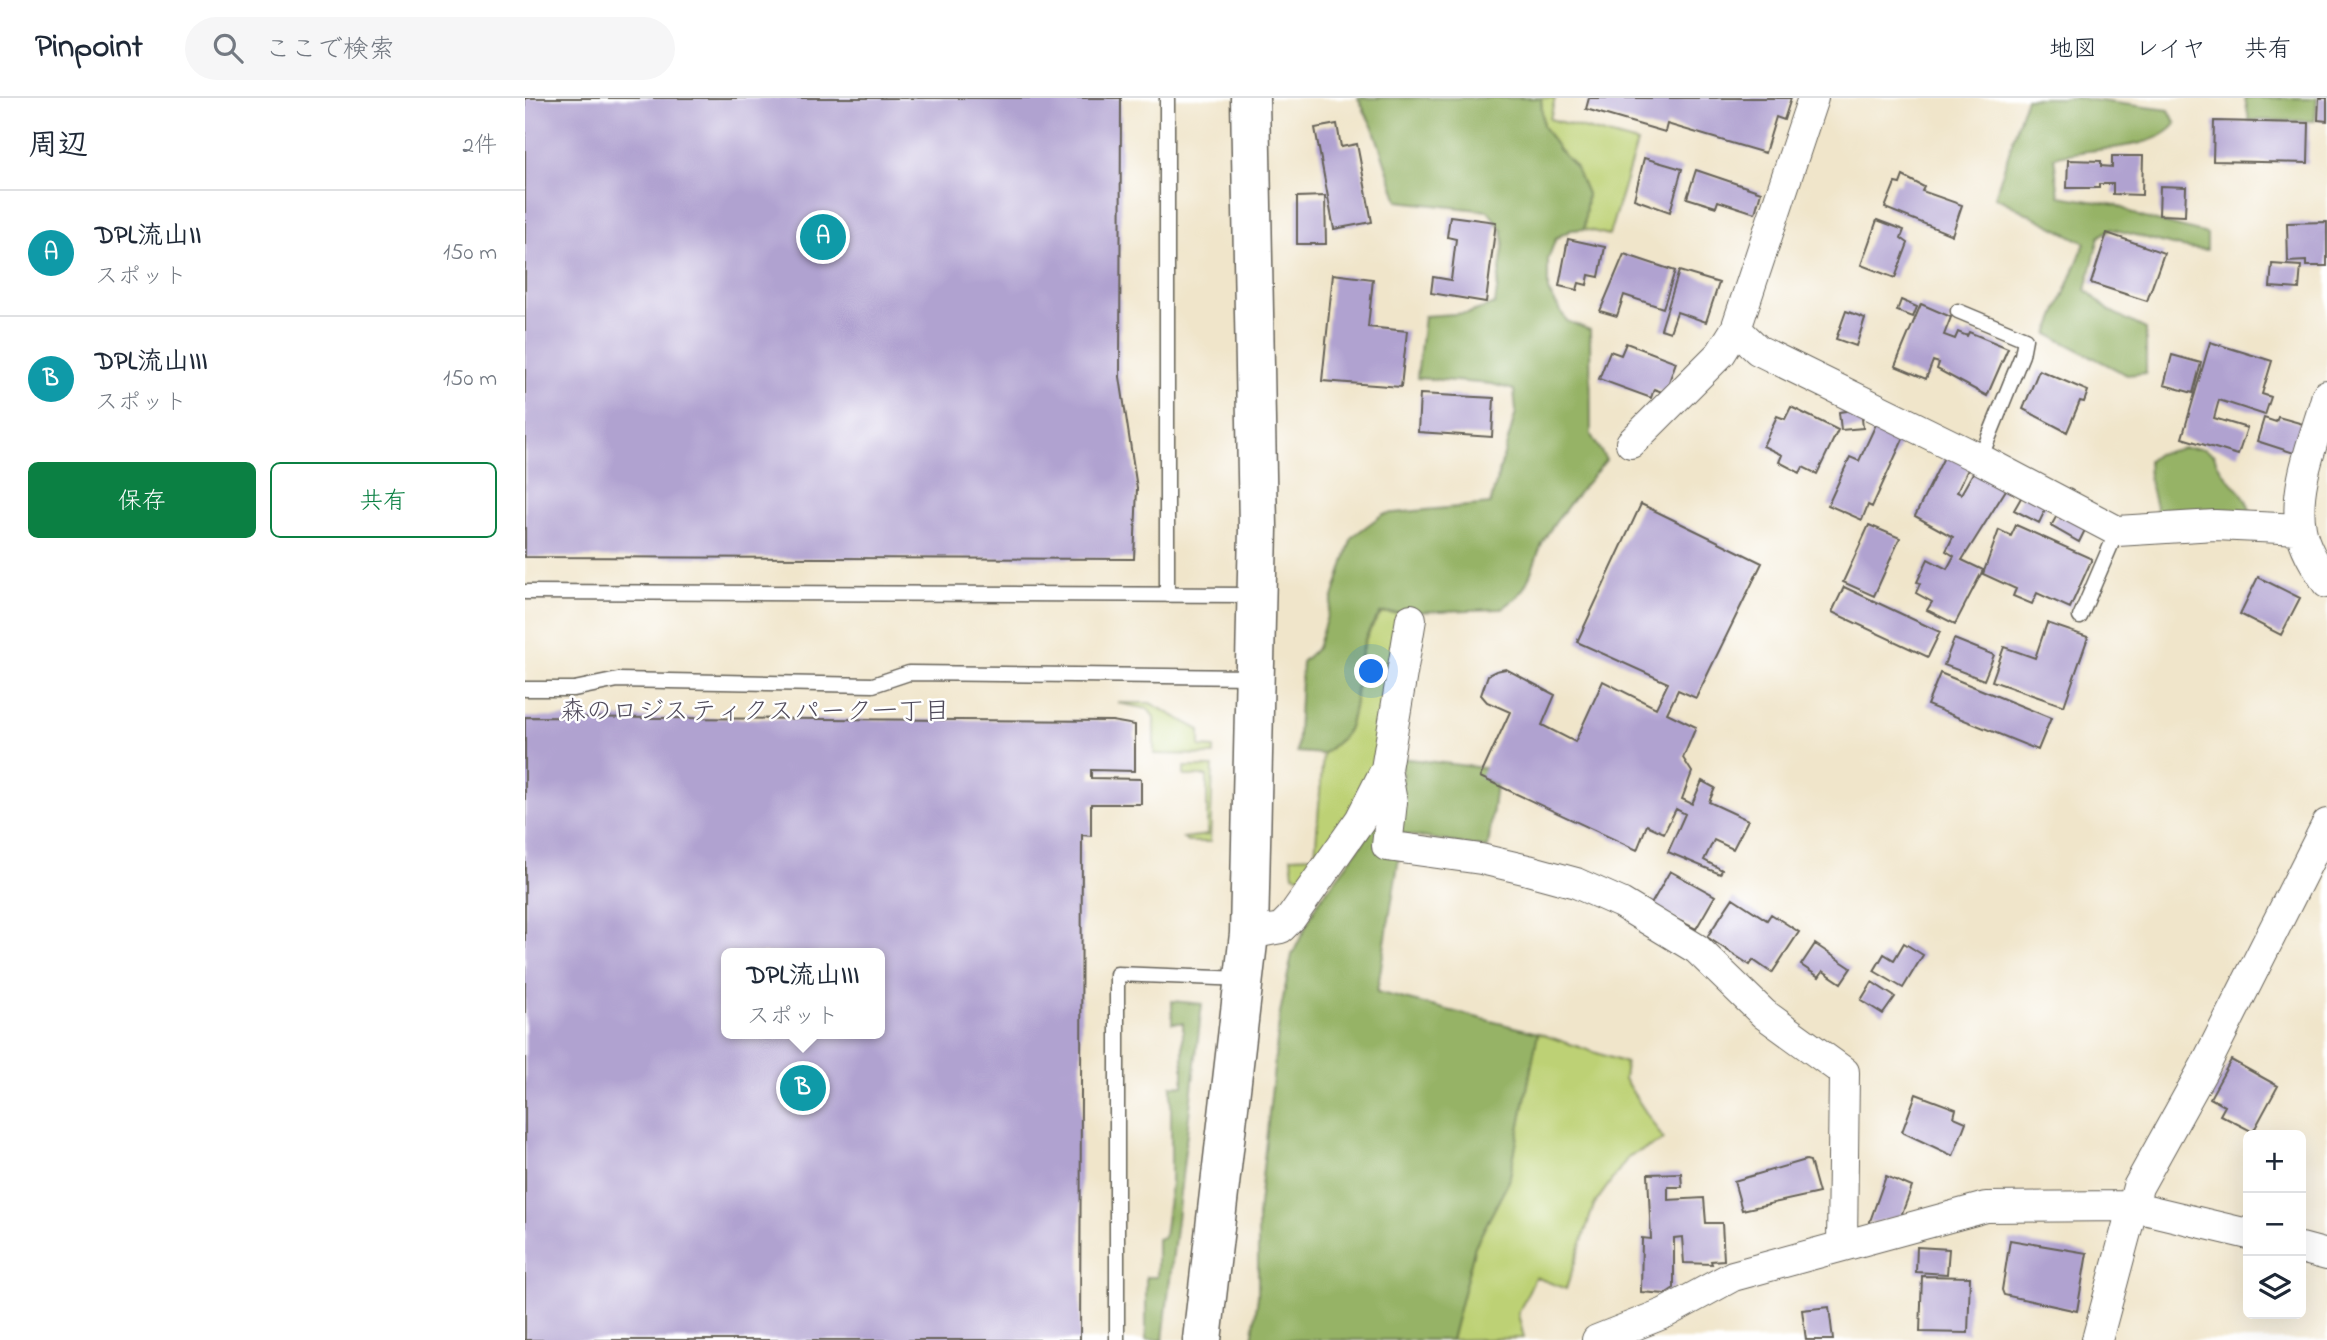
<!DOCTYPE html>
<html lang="ja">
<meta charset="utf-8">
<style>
:root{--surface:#fff;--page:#f6f6f7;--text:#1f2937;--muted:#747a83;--line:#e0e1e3;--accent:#0b8043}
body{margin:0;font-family:"Indie Flower","Klee One",sans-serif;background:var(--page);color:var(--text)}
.controls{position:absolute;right:21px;bottom:21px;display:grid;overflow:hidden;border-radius:10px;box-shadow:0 7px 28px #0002}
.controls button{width:63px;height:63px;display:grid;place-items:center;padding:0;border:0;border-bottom:2px solid var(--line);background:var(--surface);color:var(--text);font:35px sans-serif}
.you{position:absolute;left:847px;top:574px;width:24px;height:24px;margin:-18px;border:5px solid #fff;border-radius:50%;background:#1a73e8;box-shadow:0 0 0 10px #1a73e833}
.badge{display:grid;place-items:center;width:46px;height:46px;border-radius:50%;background:var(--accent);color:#fff;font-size:23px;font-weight:700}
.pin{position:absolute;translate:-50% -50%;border:4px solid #fff;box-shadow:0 2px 7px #0006}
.popup{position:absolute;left:196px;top:850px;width:164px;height:91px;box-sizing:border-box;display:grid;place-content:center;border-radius:10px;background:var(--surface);filter:drop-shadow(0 2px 5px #0005);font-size:23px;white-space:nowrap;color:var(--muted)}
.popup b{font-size:26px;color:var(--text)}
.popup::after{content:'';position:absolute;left:50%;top:100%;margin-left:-14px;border:14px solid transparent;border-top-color:var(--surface)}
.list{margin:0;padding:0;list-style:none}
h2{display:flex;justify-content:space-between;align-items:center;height:91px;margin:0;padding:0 28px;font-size:30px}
h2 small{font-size:23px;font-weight:400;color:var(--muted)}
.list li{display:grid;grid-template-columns:46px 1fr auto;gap:21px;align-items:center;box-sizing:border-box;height:126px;padding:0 28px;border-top:2px solid var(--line)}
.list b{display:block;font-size:26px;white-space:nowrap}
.list p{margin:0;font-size:23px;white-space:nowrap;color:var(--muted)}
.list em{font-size:23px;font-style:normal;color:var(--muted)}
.actions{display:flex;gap:14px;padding:21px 28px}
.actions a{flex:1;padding:16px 0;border:2px solid var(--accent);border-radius:10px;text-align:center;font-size:24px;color:var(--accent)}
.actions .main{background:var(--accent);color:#fff}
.icon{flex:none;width:38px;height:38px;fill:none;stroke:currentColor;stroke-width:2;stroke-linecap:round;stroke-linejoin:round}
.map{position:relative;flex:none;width:1802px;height:1242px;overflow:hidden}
header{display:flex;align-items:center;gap:42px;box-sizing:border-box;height:98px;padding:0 35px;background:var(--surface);border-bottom:2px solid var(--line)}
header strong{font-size:33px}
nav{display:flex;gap:38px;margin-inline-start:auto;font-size:24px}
.search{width:490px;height:63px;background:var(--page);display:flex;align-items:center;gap:18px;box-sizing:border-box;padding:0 24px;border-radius:38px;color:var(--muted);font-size:26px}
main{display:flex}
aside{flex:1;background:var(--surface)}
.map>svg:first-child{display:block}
</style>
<header>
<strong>Pinpoint</strong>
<div class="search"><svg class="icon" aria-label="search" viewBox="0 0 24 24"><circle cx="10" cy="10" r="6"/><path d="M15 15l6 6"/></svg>ここで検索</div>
<nav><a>地図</a><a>レイヤ</a><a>共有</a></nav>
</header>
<main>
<aside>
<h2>周辺<small>2件</small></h2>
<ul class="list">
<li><span class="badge" style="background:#0f9aa8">A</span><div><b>DPL流山II</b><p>スポット</p></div><em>150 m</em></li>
<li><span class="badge" style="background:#0f9aa8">B</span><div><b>DPL流山III</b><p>スポット</p></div><em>150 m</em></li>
</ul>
<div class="actions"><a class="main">保存</a><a>共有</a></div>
</aside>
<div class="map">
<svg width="1802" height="1242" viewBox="0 0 1802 1242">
<rect width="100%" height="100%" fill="#fff"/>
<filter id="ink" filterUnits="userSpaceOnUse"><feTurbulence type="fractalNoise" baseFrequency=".0143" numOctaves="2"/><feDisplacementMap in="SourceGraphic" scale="14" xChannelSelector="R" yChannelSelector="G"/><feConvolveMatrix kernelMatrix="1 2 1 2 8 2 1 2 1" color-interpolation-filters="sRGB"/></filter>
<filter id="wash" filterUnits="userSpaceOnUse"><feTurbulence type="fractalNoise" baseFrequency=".00686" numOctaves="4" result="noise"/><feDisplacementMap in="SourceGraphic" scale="28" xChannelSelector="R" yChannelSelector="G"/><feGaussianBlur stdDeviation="1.57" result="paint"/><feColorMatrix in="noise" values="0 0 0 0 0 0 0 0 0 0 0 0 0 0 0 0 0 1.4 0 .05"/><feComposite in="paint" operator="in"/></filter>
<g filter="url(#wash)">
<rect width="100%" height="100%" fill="#f0e5ca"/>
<path fill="#bdd175" stroke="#6c7648" stroke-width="2" d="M 1016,0 L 1030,0 L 1025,21 L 1112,45 L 1084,137 L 1059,131 L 1062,96 L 1050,68 L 1034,52 L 1018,28 Z
M 857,515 L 876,515 L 849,668 L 834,704 L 782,779 L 768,777 L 766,759 L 790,758 L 798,656 C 806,649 821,639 824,629 C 839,586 824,553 857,515 Z
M 593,605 L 625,605 L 675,632 L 675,649 L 689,650 L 689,657 L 629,656 L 629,619 L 623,611 Z
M 659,669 L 688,669 L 685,744 L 662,744 L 658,740 L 682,737 L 682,678 L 659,678 Z
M 1013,935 L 1101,965 L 1099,981 L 1139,1042 L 1104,1058 L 1069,1107 L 1041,1191 L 1010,1179 L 993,1216 L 999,1240 L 926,1242 L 950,1148 L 984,1083 Z"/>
<path fill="#96b366" stroke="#596841" stroke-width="2" d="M 833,0 L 1016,0 L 1018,28 L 1034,52 L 1050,68 L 1062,96 L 1059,131 L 1046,132 L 1031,140 L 1023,161 L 1023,193 L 1042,223 L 1065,232 L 1066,337 L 1081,362 C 1061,386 1040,409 1023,435 C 1004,465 1010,493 975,511 L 856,515 C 824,552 839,586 824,629 C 821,639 806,649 798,656 L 772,654 L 777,564 L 792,550 L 827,439 L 858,416 L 965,406 L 991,314 L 989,292 L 967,286 L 892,280 L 899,218 L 944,215 L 970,206 L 979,144 L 977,132 L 963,113 L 873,103 L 849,32 Z
M 1501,0 L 1551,0 L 1644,12 L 1651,26 C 1629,54 1562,49 1529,59 L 1534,98 L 1591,107 L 1616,119 L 1682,136 L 1682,152 C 1648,151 1618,137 1585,131 L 1574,139 L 1561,192 L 1585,213 L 1621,231 L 1621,275 L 1602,277 L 1523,236 L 1560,145 L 1470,99 Z
M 1720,0 L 1792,0 L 1790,23 L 1724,22 Z
M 1658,350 L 1679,351 L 1689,357 C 1699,387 1722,386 1727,422 L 1634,422 L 1624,381 L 1623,363 L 1632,356 Z
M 876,660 L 960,670 L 956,679 L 971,687 L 963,750 L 871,735 L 877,677 Z
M 860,709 L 874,760 L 852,894 L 1013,935 L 984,1083 L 950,1148 L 926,1242 L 727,1242 L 733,1198 L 733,1116 L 755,915 L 767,857 L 792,806 L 837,746 Z
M 647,903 L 677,906 L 638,1242 L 621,1242 L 621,1179 L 632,1179 L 632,1141 L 639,1139 L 646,1084 L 646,988 L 658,987 L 658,925 L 647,925 Z"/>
<g id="blocks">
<path fill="#b0a2d0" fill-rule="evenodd" d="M 0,0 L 596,0 L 595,279 L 612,390 L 609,461 L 0,459 Z
M 1064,0 L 1266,0 L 1259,22 L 1251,19 L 1240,55 L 1142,26 L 1140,34 L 1061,11 Z
M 1794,0 L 1802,0 L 1802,23 L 1793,22 Z
M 1689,23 L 1784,25 L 1783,65 L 1688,63 Z
M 812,26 L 816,49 L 832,46 L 847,124 L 809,131 L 790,30 Z
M 1587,58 L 1618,58 L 1617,97 L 1588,96 L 1588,86 L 1574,86 L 1574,90 L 1542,90 L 1543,62 L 1576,63 L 1576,68 L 1587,69 Z
M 1119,60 L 1157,71 L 1145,114 L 1109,101 Z
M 1171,72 L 1236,94 L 1230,115 L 1193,103 L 1191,109 L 1162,100 Z
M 1378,78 L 1399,89 L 1397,93 L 1437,107 L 1427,137 L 1360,110 L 1370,85 L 1375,86 Z
M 1635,88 L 1661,89 L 1660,118 L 1634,117 Z
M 800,98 L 801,146 L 772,146 L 772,99 Z
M 925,118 L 971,124 L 961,204 L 906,195 L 908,179 L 926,182 L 931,141 L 922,139 Z
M 1352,122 L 1379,132 L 1376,140 L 1383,145 L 1370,180 L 1336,167 Z
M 1802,124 L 1802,168 L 1781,168 L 1781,163 L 1763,164 L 1762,125 Z
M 1582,135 L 1639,155 L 1622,203 L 1566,185 Z
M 1043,141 L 1080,149 L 1074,179 L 1064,177 L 1062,187 L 1054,185 L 1052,192 L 1034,188 Z
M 1099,156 L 1150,173 L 1138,210 L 1099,197 L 1092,218 L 1075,213 Z
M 1747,166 L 1776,168 L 1774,191 L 1745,189 Z
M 1154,173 L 1194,185 L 1181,224 L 1152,214 L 1145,234 L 1136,231 Z
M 808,176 L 848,181 L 843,229 L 882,233 L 876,289 L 797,283 Z
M 1376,202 L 1392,209 L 1388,219 L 1372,213 Z
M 1396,206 L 1426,219 L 1419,237 L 1430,241 L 1433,234 L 1442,238 L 1444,234 L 1483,250 L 1462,298 L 1412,271 L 1414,265 L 1408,263 L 1401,281 L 1370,268 Z
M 1321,213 L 1340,220 L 1331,248 L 1311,241 Z
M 1685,244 L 1747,263 L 1737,296 L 1746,299 L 1740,317 L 1694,302 L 1689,320 L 1722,330 L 1713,357 L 1657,340 Z
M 1101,245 L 1151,264 L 1140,295 L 1129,291 L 1126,300 L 1074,281 L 1085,253 L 1096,257 Z
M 1647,257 L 1676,265 L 1668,295 L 1639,287 Z
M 1514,272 L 1563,293 L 1559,304 L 1555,303 L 1542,334 L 1498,311 Z
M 895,296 L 969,300 L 967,339 L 893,334 Z
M 1266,309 L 1313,332 L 1292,376 L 1278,369 L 1275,375 L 1254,364 L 1257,357 L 1238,348 L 1252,318 L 1260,321 Z
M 1336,311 L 1338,330 L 1316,332 L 1314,314 Z
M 1753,319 L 1778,326 L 1769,355 L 1732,343 L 1739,320 L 1751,324 Z
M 1352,324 L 1380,337 L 1347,409 L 1343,407 L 1337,422 L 1303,407 L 1325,359 L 1334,363 Z
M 1422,353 L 1446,365 L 1432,394 L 1436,396 L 1452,368 L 1484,387 L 1437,462 L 1458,472 L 1430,526 L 1402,512 L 1407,504 L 1391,495 L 1395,485 L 1392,484 L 1403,461 L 1422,471 L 1429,458 L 1421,453 L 1428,439 L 1390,418 Z
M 1501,391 L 1524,404 L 1514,425 L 1489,412 Z
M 1116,406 L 1237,465 L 1171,600 L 1153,592 L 1142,615 L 1171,629 L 1158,660 L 1167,674 L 1157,701 L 1167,706 L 1177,683 L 1190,690 L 1184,704 L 1223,722 L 1208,751 L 1189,742 L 1179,762 L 1197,772 L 1195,776 L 1143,754 L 1160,716 L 1151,711 L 1139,735 L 1122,727 L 1112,752 L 955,679 L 985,614 L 962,604 L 956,597 L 963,577 L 971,573 L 981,571 L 1030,597 L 1017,627 L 1050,644 L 1078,583 L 1131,610 L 1143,585 L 1052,544 Z
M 1535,412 L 1563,426 L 1554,444 L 1526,428 Z
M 1344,427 L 1375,440 L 1349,498 L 1318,484 Z
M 1491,427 L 1567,461 L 1545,510 L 1512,495 L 1507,506 L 1488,498 L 1491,491 L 1458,476 L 1474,432 L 1486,438 Z
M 1733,479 L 1775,500 L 1756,537 L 1715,516 Z
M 1319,489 L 1415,534 L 1403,559 L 1307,514 Z
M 1522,525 L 1563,539 L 1539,608 L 1467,583 L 1479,549 L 1510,560 Z
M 1429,541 L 1469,557 L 1459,582 L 1419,567 Z
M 1415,575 L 1526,620 L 1513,652 L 1402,607 Z
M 0,619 L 587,623 L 610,627 L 610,673 L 566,672 L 566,680 L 616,681 L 616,706 L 566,706 L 566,738 L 557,737 L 555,1242 L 0,1242 ZM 201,855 L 355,855 L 355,936 L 201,936 Z
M 1145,773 L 1190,798 L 1171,831 L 1125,808 Z
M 1208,800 L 1242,822 L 1246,816 L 1274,834 L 1247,875 L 1228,862 L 1225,867 L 1182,839 Z
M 1379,845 L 1398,857 L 1378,890 L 1349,873 L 1359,856 L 1369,862 Z
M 1290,846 L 1326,870 L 1316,885 L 1298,873 L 1294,879 L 1276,867 Z
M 1347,884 L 1370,899 L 1358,916 L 1336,902 Z
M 1706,962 L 1753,988 L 1728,1034 L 1695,1017 L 1700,1008 L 1685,1000 Z
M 1391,996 L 1431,1011 L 1429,1019 L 1441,1024 L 1428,1058 L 1377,1034 Z
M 1281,1062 L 1285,1063 L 1294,1095 L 1217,1112 L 1209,1083 Z
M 1156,1075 L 1157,1089 L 1143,1089 L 1143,1102 L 1179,1100 L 1181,1125 L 1197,1125 L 1199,1162 L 1186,1163 L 1187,1166 L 1159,1165 L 1157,1139 L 1149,1140 L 1149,1190 L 1140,1196 L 1116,1194 L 1117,1140 L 1126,1141 L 1123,1076 Z
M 1361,1078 L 1387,1089 L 1376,1118 L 1344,1126 Z
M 1485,1142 L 1562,1155 L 1552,1213 L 1479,1197 L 1477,1192 Z
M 1392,1149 L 1424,1151 L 1422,1176 L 1391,1174 Z
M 1397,1178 L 1445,1179 L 1443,1235 L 1395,1234 Z
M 1304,1209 L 1308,1242 L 1281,1242 L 1277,1212 Z"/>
</g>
</g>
<g filter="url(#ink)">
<use href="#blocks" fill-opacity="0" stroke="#666259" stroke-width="2"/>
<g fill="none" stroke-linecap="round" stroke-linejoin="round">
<g stroke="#666259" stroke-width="17">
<path id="lane" d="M 1433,213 L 1500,241 L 1497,257 L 1455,361
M 0,494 L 730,497
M 642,497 L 642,0
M 1555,519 L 1592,433
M 0,591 L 49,591 L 93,582 L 348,587 L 384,575 L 727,579
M 592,1242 L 592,876 L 719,881"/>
</g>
<g stroke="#666259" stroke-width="32">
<path id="street" d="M 1211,231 L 1233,252 L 1455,361 L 1592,433 L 1690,427 L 1776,431
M 1802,297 C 1791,338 1768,388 1776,431 C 1779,450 1792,469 1802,485
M 1106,345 L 1196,255 L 1211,231 L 1288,0
M 861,671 L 886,521
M 724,836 L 756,830 L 766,820 L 835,722 L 861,671 L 867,704 L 862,748 L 956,761 L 1003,772 L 1051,785 L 1096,805 L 1172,851 L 1239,916 L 1319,974 L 1317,1147
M 1776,1150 L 1802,1157
M 1072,1242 L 1140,1215 L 1208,1178 L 1461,1109 L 1606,1108 L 1723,1136
M 1572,1242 L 1613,1089 L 1680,968 L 1802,726"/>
</g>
<g stroke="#666259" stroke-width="41">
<path id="secondary" d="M 677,1242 L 724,836 L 733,430 L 725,0"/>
</g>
<use href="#lane" stroke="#fff" stroke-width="14"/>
<use href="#street" stroke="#fff" stroke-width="30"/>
<use href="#secondary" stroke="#fff" stroke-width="38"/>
</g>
</g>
<g text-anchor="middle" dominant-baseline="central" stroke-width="5" stroke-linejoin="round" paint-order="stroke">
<g font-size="26" fill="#504b5b" stroke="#fff">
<text x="230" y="615">森のロジスティクスパーク一丁目</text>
</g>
</g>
</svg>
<div class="controls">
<button>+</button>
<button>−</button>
<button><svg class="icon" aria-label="layers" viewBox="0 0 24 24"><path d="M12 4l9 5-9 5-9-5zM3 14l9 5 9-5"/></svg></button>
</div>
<div class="you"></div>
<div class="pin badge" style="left:298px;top:139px;background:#0f9aa8">A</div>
<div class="pin badge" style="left:278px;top:990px;background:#0f9aa8">B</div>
<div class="popup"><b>DPL流山III</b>スポット</div>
</div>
</main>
